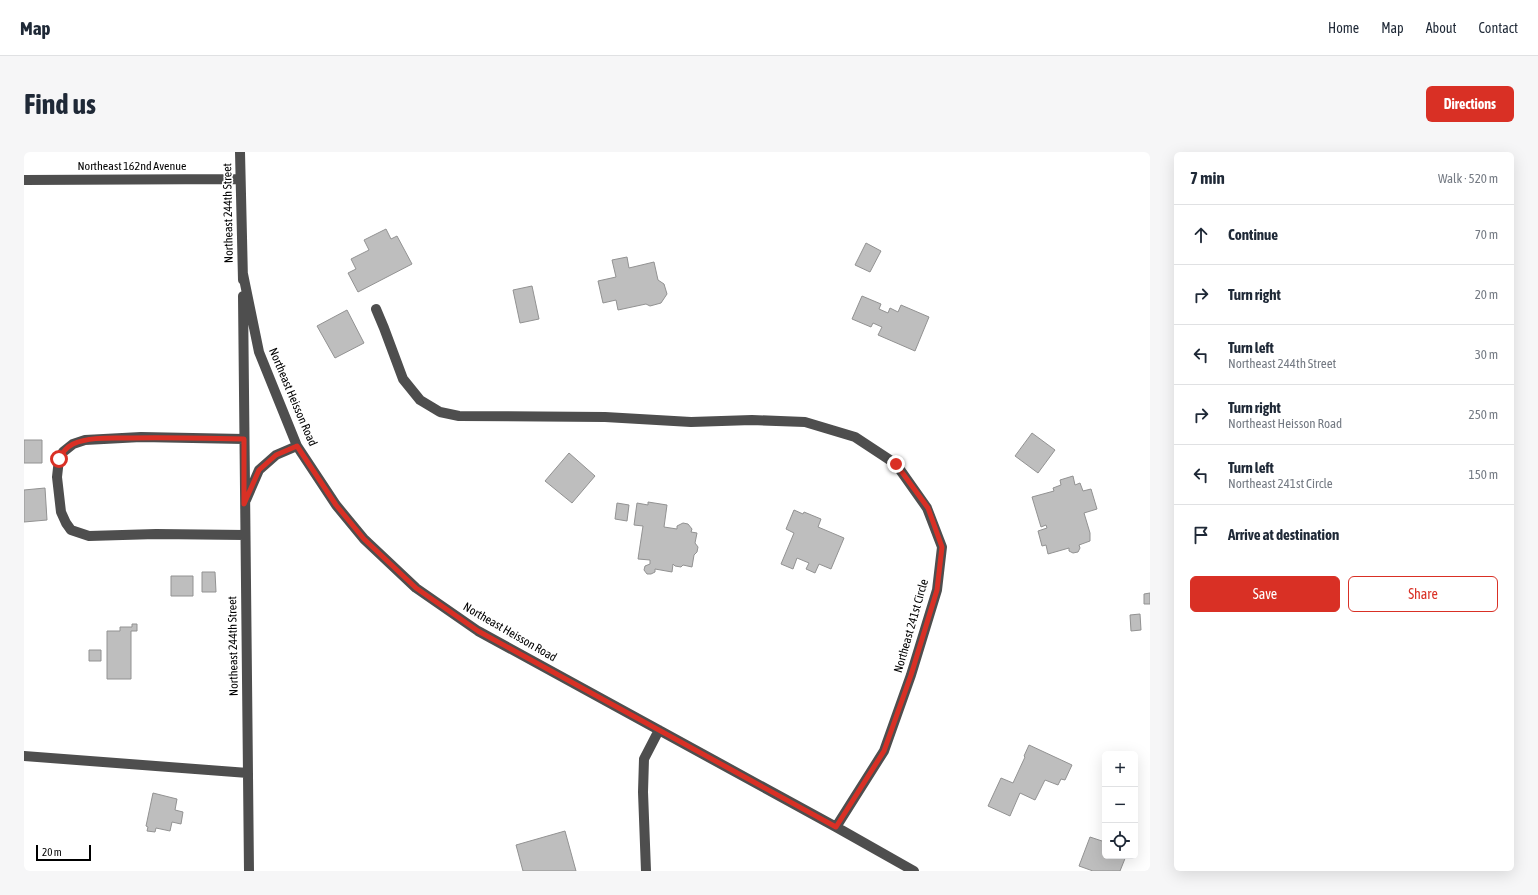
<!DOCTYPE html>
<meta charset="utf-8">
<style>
:root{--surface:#fff;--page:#f6f6f7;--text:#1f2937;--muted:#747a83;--line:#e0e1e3;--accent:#d93025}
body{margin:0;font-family:"Asap Condensed",sans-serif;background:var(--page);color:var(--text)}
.controls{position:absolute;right:12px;bottom:12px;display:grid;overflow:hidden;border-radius:6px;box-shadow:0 4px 16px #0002}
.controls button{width:36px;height:36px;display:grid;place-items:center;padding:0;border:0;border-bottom:1px solid var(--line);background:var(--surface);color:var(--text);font:20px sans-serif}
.scale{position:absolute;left:12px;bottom:10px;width:55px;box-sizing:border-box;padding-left:4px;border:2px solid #000;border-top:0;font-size:11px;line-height:14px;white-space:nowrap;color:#000;-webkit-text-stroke:3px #fff;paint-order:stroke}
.stop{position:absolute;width:12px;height:12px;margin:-9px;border:3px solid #d93025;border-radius:50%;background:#fff}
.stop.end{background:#d93025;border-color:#fff;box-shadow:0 1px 4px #0008}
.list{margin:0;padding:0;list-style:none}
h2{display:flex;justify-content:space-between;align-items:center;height:52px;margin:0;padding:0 16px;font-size:17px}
h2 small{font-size:13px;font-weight:400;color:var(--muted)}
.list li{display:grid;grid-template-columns:26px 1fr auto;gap:12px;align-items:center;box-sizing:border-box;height:60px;padding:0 16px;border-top:1px solid var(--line)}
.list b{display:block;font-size:15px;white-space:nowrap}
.list p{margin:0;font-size:13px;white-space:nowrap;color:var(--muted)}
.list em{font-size:13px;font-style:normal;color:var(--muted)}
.actions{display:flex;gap:8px;padding:12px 16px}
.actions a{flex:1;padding:9px 0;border:1px solid var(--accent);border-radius:6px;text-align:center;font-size:14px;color:var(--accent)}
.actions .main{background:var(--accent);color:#fff}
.icon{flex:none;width:22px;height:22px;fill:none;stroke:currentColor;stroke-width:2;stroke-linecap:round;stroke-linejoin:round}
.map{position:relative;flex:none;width:1126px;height:719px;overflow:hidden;border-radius:6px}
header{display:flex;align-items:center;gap:24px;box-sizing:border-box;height:56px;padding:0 20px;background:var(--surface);border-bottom:1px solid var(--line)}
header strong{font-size:19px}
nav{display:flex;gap:22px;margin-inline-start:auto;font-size:14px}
.intro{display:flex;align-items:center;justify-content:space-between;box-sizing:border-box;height:96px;padding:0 24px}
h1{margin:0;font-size:28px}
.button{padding:10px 18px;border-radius:6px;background:var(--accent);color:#fff;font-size:14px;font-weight:700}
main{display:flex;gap:24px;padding:0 24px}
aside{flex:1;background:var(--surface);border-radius:6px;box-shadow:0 4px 16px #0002}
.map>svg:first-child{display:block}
</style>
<header>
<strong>Map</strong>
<nav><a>Home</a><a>Map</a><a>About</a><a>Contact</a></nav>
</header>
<div class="intro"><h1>Find us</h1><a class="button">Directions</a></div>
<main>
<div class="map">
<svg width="1126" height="719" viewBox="0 0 1126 719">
<rect width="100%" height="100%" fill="#fff"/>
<path fill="#bebebe" stroke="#929292" d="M 362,77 L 367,87 L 373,84 L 388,112 L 334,140 L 324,121 L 332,117 L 327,107 L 345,98 L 340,88 Z
M 842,91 L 857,99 L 846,120 L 831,113 Z
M 603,105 L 605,116 L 630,110 L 634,128 L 640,132 L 643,142 L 637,151 L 626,154 L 622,152 L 594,158 L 592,148 L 579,151 L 574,129 L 592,125 L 588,108 Z
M 508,134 L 515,167 L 496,171 L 489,138 Z
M 838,144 L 857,152 L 855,157 L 864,161 L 866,156 L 874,160 L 877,153 L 905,165 L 891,199 L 854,183 L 858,175 L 849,171 L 847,175 L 828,167 Z
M 323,158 L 340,191 L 311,206 L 293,174 Z
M 1008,281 L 1031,298 L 1014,321 L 991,304 Z
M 0,288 L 18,288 L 18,311 L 0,311 Z
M 545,301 L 571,324 L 548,351 L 521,329 Z
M 1049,324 L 1051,333 L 1056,331 L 1059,339 L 1067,337 L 1073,357 L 1060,361 L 1066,381 L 1066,389 L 1055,393 L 1056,396 L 1054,400 L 1049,401 L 1045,399 L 1045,396 L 1024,402 L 1022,393 L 1018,394 L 1014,379 L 1023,376 L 1022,373 L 1017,375 L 1008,345 L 1030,339 L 1029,336 L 1037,333 L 1036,328 Z
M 21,336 L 23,368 L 0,370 L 0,338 Z
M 624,350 L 643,353 L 640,375 L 653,377 L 653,374 L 659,371 L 664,372 L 668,377 L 667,380 L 673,381 L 671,391 L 674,395 L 673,400 L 670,403 L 668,415 L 659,413 L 657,415 L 651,414 L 649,412 L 648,420 L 631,417 L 631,420 L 627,422 L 623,422 L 620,418 L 621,414 L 626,412 L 626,408 L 614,407 L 619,374 L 610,373 L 613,351 L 624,353 Z
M 593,351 L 605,353 L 603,369 L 591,367 Z
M 770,358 L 779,362 L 780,360 L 797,367 L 794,375 L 820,386 L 807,417 L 795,412 L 791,421 L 782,417 L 785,411 L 773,406 L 769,417 L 757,412 L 770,381 L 762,377 Z
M 178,420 L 191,420 L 192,440 L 178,440 Z
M 147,424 L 169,424 L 169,444 L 147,444 Z
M 1126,441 L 1126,452 L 1120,452 L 1120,442 Z
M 1116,462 L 1117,478 L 1107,479 L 1106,463 Z
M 108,472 L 113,472 L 113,479 L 107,479 L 107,527 L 83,527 L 83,479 L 96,479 L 96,475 L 108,475 Z
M 65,498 L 77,498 L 77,509 L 65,509 Z
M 1005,593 L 1048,613 L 1041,628 L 1037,627 L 1034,633 L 1021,628 L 1011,648 L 996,641 L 986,664 L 964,654 L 977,626 L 989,631 L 1001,605 L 1000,604 Z
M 129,641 L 153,647 L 151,658 L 159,660 L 157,672 L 148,670 L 146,679 L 132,676 L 131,680 L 123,679 L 124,675 L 122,674 Z
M 541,679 L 552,719 L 499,719 L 492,693 Z
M 1066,685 L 1081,690 L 1081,704 L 1102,704 L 1096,719 L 1069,719 L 1055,714 Z"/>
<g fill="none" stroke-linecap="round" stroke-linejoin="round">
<path stroke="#4e4e4e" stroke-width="10" d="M 216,0 L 219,128
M 0,28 L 216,27
M 219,122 L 235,200 L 273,294 L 312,353 L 340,387 L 392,436 L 454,479 L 812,675 L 890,719
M 219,144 L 225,719
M 352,157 L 360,176 L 379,227 L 396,248 L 416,260 L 435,264 L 581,265 L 667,270 L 728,268 L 781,270 L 831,285 L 872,312 L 903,356 L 918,395 L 913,438 L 887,523 L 860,599 L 812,675
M 220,287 L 117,285 L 61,288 L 49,292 L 39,300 L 35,307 L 33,325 L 37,360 L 42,371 L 47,378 L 65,384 L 132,382 L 221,383
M 222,348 L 235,318 L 252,303 L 273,294
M 0,604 L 224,621
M 622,719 L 619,640 L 620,607 L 635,578"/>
</g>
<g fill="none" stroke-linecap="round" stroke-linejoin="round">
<path stroke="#d93025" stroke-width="5" d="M 35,307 C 38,301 43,295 49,292 C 65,285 84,286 101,286 C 140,285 180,286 220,287 L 220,352 L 235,318 L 252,303 L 273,294 L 312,353 L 340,387 L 392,436 L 454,479 L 812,675 L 860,599 L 887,523 L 913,438 L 918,395 L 904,356 L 872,312"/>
</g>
<g text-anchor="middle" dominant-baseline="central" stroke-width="3.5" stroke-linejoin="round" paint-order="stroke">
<g font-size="12" fill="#000" stroke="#fff">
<text x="108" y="14">Northeast 162nd Avenue</text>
<text transform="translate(204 61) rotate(-91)">Northeast 244th Street</text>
<text transform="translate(269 245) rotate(67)">Northeast Heisson Road</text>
<text transform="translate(887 474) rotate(-74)">Northeast 241st Circle</text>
<text transform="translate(486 480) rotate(30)">Northeast Heisson Road</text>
<text transform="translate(209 494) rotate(-91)">Northeast 244th Street</text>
</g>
</g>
</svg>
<div class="controls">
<button>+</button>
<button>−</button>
<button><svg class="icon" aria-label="locate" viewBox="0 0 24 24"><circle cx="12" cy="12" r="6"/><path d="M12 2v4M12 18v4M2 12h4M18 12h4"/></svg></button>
</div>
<div class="scale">20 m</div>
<div class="stop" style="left:35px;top:307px"></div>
<div class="stop end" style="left:872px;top:312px"></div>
</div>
<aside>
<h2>7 min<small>Walk · 520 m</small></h2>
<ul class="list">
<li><svg class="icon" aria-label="ahead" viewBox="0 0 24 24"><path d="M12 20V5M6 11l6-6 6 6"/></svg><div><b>Continue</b></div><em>70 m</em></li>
<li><svg class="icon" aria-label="right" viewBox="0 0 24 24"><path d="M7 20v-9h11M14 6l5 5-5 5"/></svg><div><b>Turn right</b></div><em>20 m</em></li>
<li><svg class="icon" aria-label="left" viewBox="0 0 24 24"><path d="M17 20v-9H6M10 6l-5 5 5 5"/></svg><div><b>Turn left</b><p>Northeast 244th Street</p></div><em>30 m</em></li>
<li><svg class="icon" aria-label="right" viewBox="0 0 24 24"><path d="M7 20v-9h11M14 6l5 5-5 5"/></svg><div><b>Turn right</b><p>Northeast Heisson Road</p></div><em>250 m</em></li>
<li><svg class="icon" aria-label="left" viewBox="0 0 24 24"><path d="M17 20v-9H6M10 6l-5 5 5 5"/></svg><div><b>Turn left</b><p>Northeast 241st Circle</p></div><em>150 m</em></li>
<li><svg class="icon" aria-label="arrive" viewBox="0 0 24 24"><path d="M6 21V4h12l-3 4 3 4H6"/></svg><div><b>Arrive at destination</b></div></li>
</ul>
<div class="actions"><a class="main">Save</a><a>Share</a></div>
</aside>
</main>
